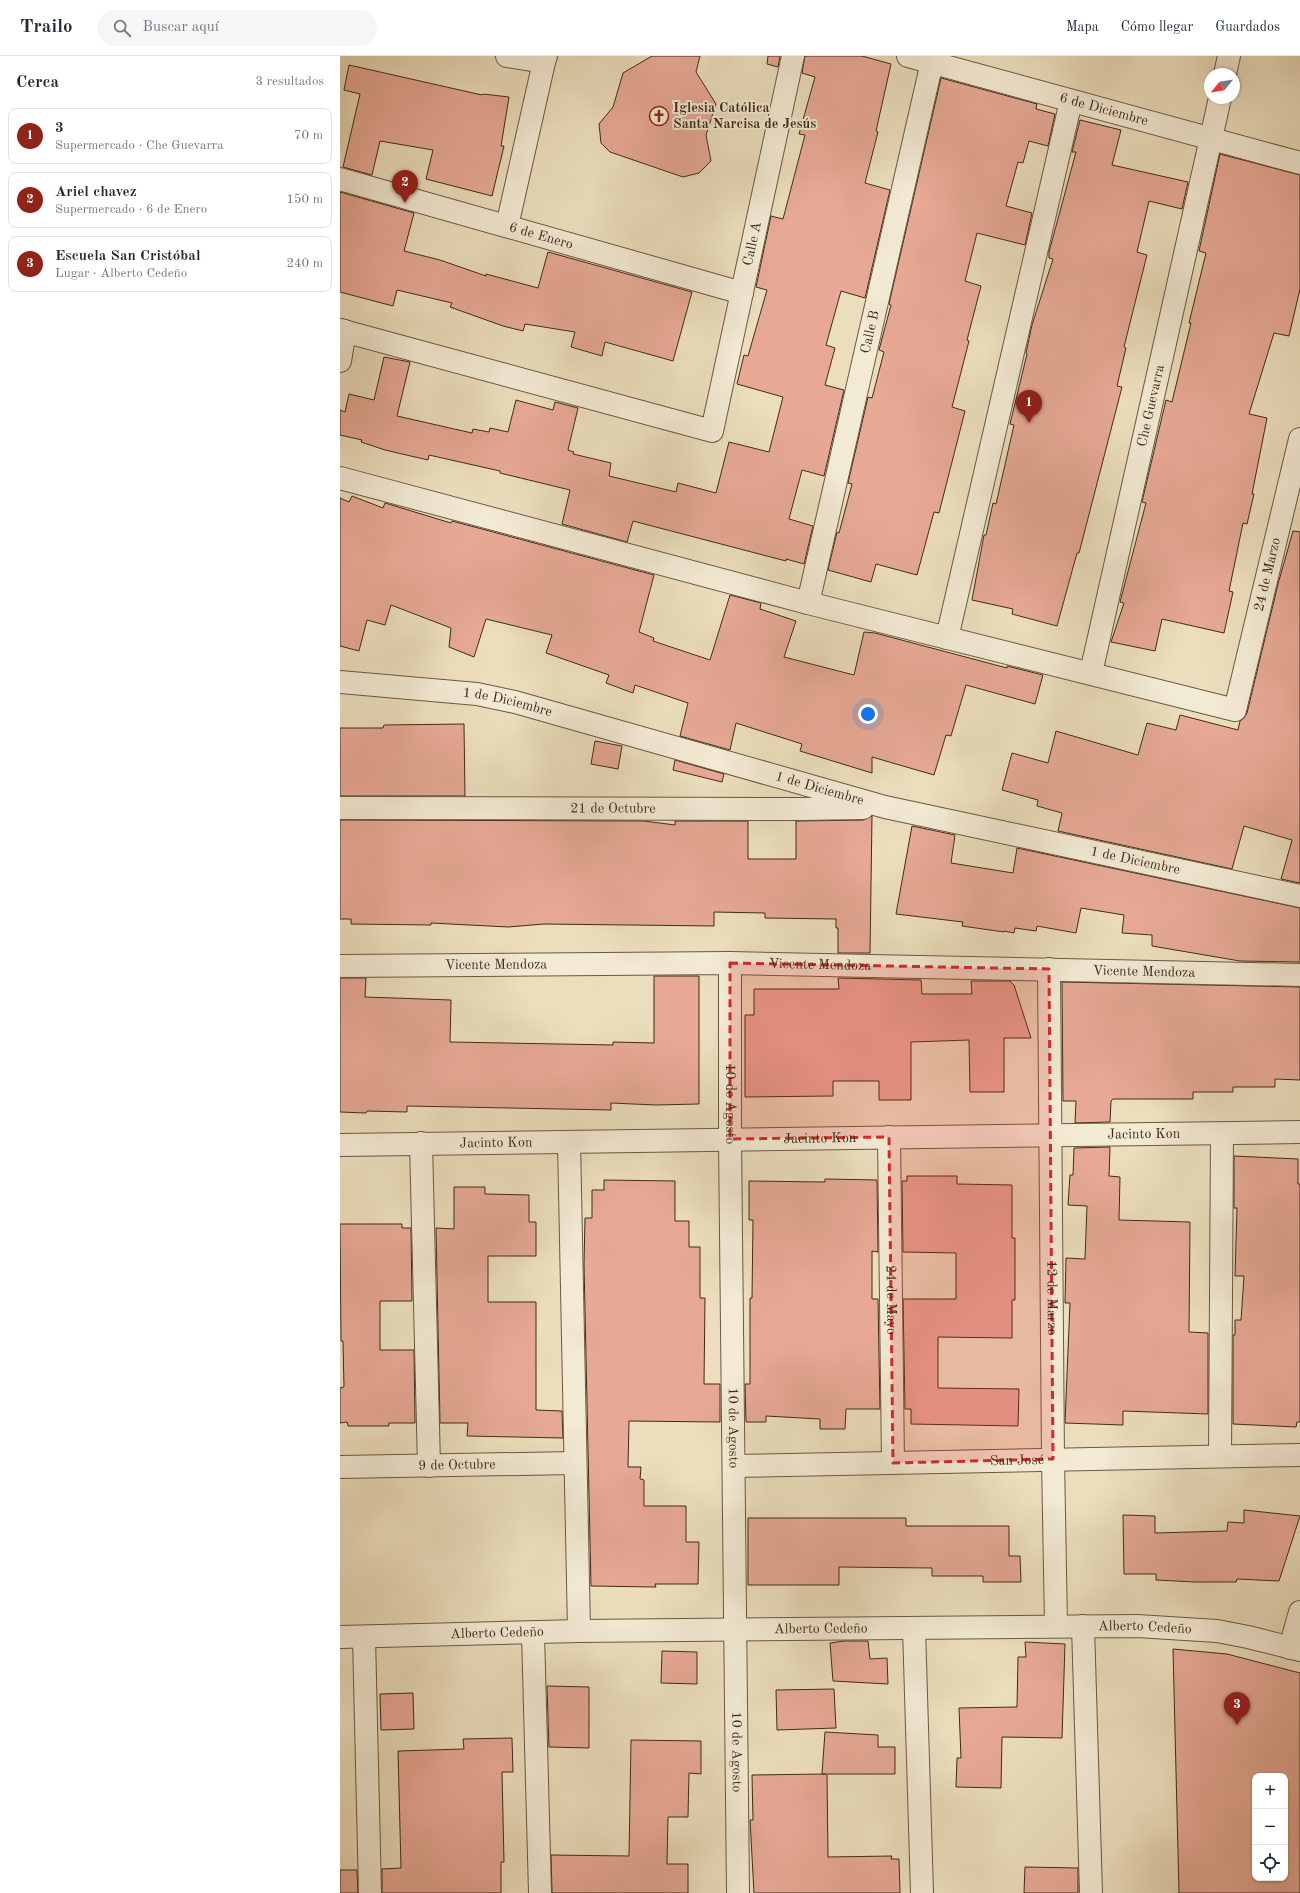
<!DOCTYPE html>
<html lang="es">
<meta charset="utf-8">
<style>
:root{--surface:#fff;--page:#f6f6f7;--text:#1f2937;--muted:#747a83;--line:#e0e1e3;--accent:#8f2418}
body{margin:0;font-family:"Old Standard TT",serif;background:var(--page);color:var(--text)}
.controls{position:absolute;right:12px;bottom:12px;display:grid;overflow:hidden;border-radius:8px;box-shadow:0 1px 3px #0004}
.controls button{width:36px;height:36px;display:grid;place-items:center;padding:0;border:0;border-bottom:1px solid var(--line);background:var(--surface);color:var(--text);font:20px sans-serif}
.compass{position:absolute;left:864px;top:12px;width:36px;height:36px;border-radius:50%;background:var(--surface);box-shadow:0 1px 3px #0004;rotate:240deg}
.you{position:absolute;left:528px;top:658px;width:14px;height:14px;margin:-10px;border:3px solid #fff;border-radius:50%;background:#1a73e8;box-shadow:0 0 0 6px #1a73e833}
.badge{display:grid;place-items:center;width:26px;height:26px;border-radius:50%;background:var(--accent);color:#fff;font-size:13px;font-weight:700}
.pin{position:absolute;translate:-50% -33px;filter:drop-shadow(0 1px 2px #0008)}
.pin::after{content:'';position:absolute;top:21px;width:14px;height:12px;background:inherit;clip-path:polygon(0 0,100% 0,50% 100%)}
.list{margin:0;padding:0;list-style:none}
h2{display:flex;justify-content:space-between;align-items:center;height:52px;margin:0;padding:0 16px;font-size:17px}
h2 small{font-size:13px;font-weight:400;color:var(--muted)}
.list li{display:grid;grid-template-columns:26px 1fr auto;gap:12px;align-items:center;box-sizing:border-box;height:56px;margin:0 8px 8px;padding:0 8px;border:1px solid var(--line);border-radius:8px}
.list b{display:block;font-size:15px;white-space:nowrap}
.list p{margin:0;font-size:13px;white-space:nowrap;color:var(--muted)}
.list em{font-size:13px;font-style:normal;color:var(--muted)}
.icon{flex:none;width:22px;height:22px;fill:none;stroke:currentColor;stroke-width:2;stroke-linecap:round;stroke-linejoin:round}
.map{position:relative;flex:none;width:960px;height:1837px;overflow:hidden}
header{display:flex;align-items:center;gap:24px;box-sizing:border-box;height:56px;padding:0 20px;background:var(--surface);border-bottom:1px solid var(--line)}
header strong{font-size:19px}
nav{display:flex;gap:22px;margin-inline-start:auto;font-size:14px}
.search{width:280px;height:36px;background:var(--page);display:flex;align-items:center;gap:10px;box-sizing:border-box;padding:0 14px;border-radius:22px;color:var(--muted);font-size:15px}
main{display:flex}
aside{flex:1;background:var(--surface)}
.map>svg:first-child{display:block}
</style>
<header>
<strong>Trailo</strong>
<div class="search"><svg class="icon" aria-label="search" viewBox="0 0 24 24"><circle cx="10" cy="10" r="6"/><path d="M15 15l6 6"/></svg>Buscar aquí</div>
<nav><a>Mapa</a><a>Cómo llegar</a><a>Guardados</a></nav>
</header>
<main>
<aside>
<h2>Cerca<small>3 resultados</small></h2>
<ul class="list">
<li><span class="badge">1</span><div><b>3</b><p>Supermercado · Che Guevarra</p></div><em>70 m</em></li>
<li><span class="badge">2</span><div><b>Ariel chavez</b><p>Supermercado · 6 de Enero</p></div><em>150 m</em></li>
<li><span class="badge">3</span><div><b>Escuela San Cristóbal</b><p>Lugar · Alberto Cedeño</p></div><em>240 m</em></li>
</ul>
</aside>
<div class="map">
<svg width="960" height="1837" viewBox="0 0 960 1837">
<rect width="100%" height="100%" fill="#ecdebd"/>
<filter id="stains"><feTurbulence type="fractalNoise" baseFrequency=".005" numOctaves="4"/><feColorMatrix values="0 0 0 0 .2 0 0 0 0 .09 0 0 0 0 .02 0 0 0 .5 -.17"/></filter>
<radialGradient id="worn" r=".72"><stop offset=".6" stop-color="#630" stop-opacity="0"/><stop offset="1" stop-color="#630" stop-opacity=".3"/></radialGradient>
<path fill="#e7a995" stroke="#3f2b1a" fill-rule="evenodd" d="M 312,0 L 360,0 L 356,16 L 376,48 L 366,79 L 371,105 L 359,117 L 343,121 L 270,96 L 261,87 L 259,68 L 273,51 L 283,17 Z
M 428,0 L 440,0 L 438,11 L 427,8 Z
M 465,0 L 522,0 L 551,8 L 536,75 L 538,76 L 525,127 L 550,134 L 525,242 L 501,235 L 486,289 L 495,292 L 485,329 L 504,334 L 484,420 L 462,414 L 449,463 L 473,470 L 464,508 L 446,503 L 446,505 L 293,465 L 287,486 L 222,468 L 230,434 L 160,417 L 160,415 L 89,399 L 88,404 L 45,394 L 21,386 L 22,384 L 0,379 L 0,354 L 5,356 L 9,338 L 34,344 L 44,301 L 70,306 L 57,360 L 132,377 L 133,373 L 149,376 L 150,372 L 168,376 L 176,344 L 213,354 L 215,346 L 238,352 L 228,394 L 234,396 L 233,398 L 271,407 L 269,420 L 336,436 L 338,427 L 376,437 L 389,386 L 429,396 L 443,341 L 397,328 L 404,299 L 408,300 L 427,234 L 416,231 L 431,160 L 443,163 L 465,79 L 459,78 L 475,21 L 462,17 Z
M 9,9 L 142,39 L 143,38 L 169,41 L 161,90 L 164,90 L 152,140 L 86,123 L 93,94 L 40,85 L 32,119 L 3,111 L 20,38 L 4,34 Z
M 601,22 L 697,48 L 696,53 L 715,58 L 708,90 L 689,85 L 683,107 L 678,106 L 666,150 L 692,157 L 685,189 L 637,177 L 625,225 L 641,230 L 627,284 L 629,285 L 612,351 L 625,355 L 599,457 L 594,456 L 577,519 L 536,508 L 531,526 L 488,514 L 497,476 L 499,477 L 512,428 L 508,427 L 528,341 L 532,342 L 544,296 L 539,294 L 551,249 L 549,248 Z
M 740,64 L 781,74 L 772,109 L 848,126 L 842,153 L 809,145 L 797,196 L 807,199 L 784,291 L 786,292 L 777,330 L 782,331 L 739,497 L 737,497 L 717,570 L 672,558 L 673,553 L 632,544 L 644,479 L 646,479 L 653,447 L 656,448 L 674,369 L 670,368 L 687,298 L 686,297 L 692,269 L 713,203 L 709,202 L 709,196 L 736,96 L 732,96 Z
M 880,98 L 960,119 L 960,233 L 949,280 L 934,277 L 909,358 L 927,362 L 912,438 L 914,438 L 907,468 L 903,467 L 889,535 L 893,536 L 884,577 L 822,563 L 815,595 L 771,586 L 784,547 L 780,546 L 806,447 L 802,446 L 826,344 L 832,346 L 851,267 L 849,267 L 866,197 L 859,195 Z
M 0,136 L 74,157 L 64,195 L 100,204 L 146,220 L 146,218 L 198,232 L 208,196 L 352,236 L 333,305 L 265,286 L 262,300 L 231,291 L 235,276 L 185,268 L 183,275 L 163,270 L 110,251 L 112,247 L 57,234 L 53,250 L 0,236 Z
M 12,440 L 43,452 L 45,447 L 111,467 L 112,465 L 314,519 L 299,576 L 314,582 L 313,585 L 370,604 L 390,539 L 421,547 L 420,553 L 456,565 L 444,601 L 514,619 L 524,576 L 535,577 L 667,612 L 667,610 L 703,619 L 695,648 L 626,629 L 611,680 L 606,679 L 594,719 L 532,701 L 532,717 L 460,695 L 462,688 L 396,667 L 390,694 L 340,680 L 348,647 L 295,629 L 293,637 L 266,627 L 269,619 L 206,597 L 212,579 L 146,563 L 134,601 L 109,591 L 111,572 L 51,549 L 45,569 L 27,564 L 19,595 L 0,590 L 0,442 L 9,446 Z
M 953,475 L 960,476 L 960,827 L 941,823 L 952,784 L 904,770 L 892,813 L 718,775 L 722,757 L 697,750 L 698,744 L 662,734 L 672,697 L 708,707 L 716,675 L 798,699 L 807,667 L 836,674 L 840,659 L 898,674 L 900,665 L 904,662 L 907,657 L 938,528 Z
M 124,668 L 125,740 L 0,740 L 0,672 L 43,672 L 44,669 Z
M 255,685 L 282,690 L 278,713 L 251,708 Z
M 335,704 L 384,718 L 382,726 L 333,714 Z
M 532,760 L 530,897 L 498,897 L 498,872 L 496,872 L 496,863 L 425,862 L 425,857 L 374,856 L 374,870 L 204,868 L 168,871 L 91,867 L 91,869 L 11,868 L 11,863 L 0,863 L 0,764 L 304,765 L 335,769 L 335,765 L 408,765 L 408,803 L 456,803 L 456,765 L 523,764 Z
M 572,770 L 615,779 L 611,807 L 673,817 L 677,792 L 960,852 L 960,906 L 900,905 L 812,890 L 812,879 L 782,877 L 784,859 L 741,852 L 736,877 L 697,870 L 696,875 L 675,872 L 674,877 L 664,875 L 664,876 L 622,870 L 623,866 L 556,858 Z
M 314,920 L 359,920 L 359,1048 L 316,1049 L 271,1047 L 271,1054 L 67,1050 L 67,1056 L 27,1055 L 26,1057 L 0,1056 L 0,922 L 26,922 L 25,941 L 111,944 L 110,986 L 273,989 L 273,986 L 314,987 Z
M 498,922 L 581,924 L 582,938 L 632,938 L 631,925 L 670,925 L 674,929 L 691,982 L 664,982 L 664,1036 L 630,1036 L 629,984 L 571,986 L 571,1044 L 539,1044 L 539,1025 L 493,1025 L 493,1040 L 405,1041 L 405,959 L 414,959 L 414,933 L 499,933 Z
M 722,926 L 960,931 L 960,1024 L 935,1023 L 935,1031 L 893,1031 L 893,1036 L 853,1036 L 853,1043 L 773,1043 L 771,1045 L 770,1066 L 735,1067 L 736,1045 L 723,1045 Z
M 770,1091 L 769,1120 L 780,1121 L 779,1164 L 850,1166 L 849,1276 L 868,1277 L 868,1358 L 783,1355 L 783,1369 L 725,1367 L 730,1247 L 725,1247 L 726,1202 L 745,1203 L 747,1150 L 728,1149 L 730,1119 L 733,1119 L 734,1092 Z
M 894,1100 L 958,1103 L 958,1128 L 960,1128 L 960,1366 L 957,1366 L 956,1371 L 893,1368 L 893,1279 L 895,1279 L 895,1264 L 901,1264 L 904,1220 L 895,1220 L 897,1152 L 894,1152 Z
M 567,1120 L 617,1120 L 617,1128 L 672,1129 L 672,1182 L 675,1182 L 675,1244 L 672,1244 L 672,1282 L 598,1281 L 598,1332 L 679,1333 L 678,1370 L 571,1368 L 571,1353 L 565,1353 L 563,1243 L 616,1243 L 616,1197 L 563,1196 L 562,1125 L 567,1125 Z
M 485,1123 L 537,1124 L 538,1196 L 532,1195 L 532,1243 L 538,1243 L 540,1353 L 506,1353 L 505,1373 L 480,1373 L 480,1363 L 426,1360 L 426,1366 L 406,1366 L 405,1328 L 410,1328 L 410,1242 L 412,1242 L 413,1164 L 409,1164 L 409,1125 L 485,1126 Z
M 264,1124 L 335,1125 L 335,1165 L 349,1165 L 349,1191 L 360,1191 L 360,1242 L 365,1242 L 364,1328 L 380,1328 L 380,1366 L 289,1365 L 288,1411 L 301,1411 L 300,1423 L 304,1424 L 304,1450 L 346,1450 L 346,1486 L 359,1486 L 358,1528 L 315,1528 L 316,1531 L 251,1530 L 244,1208 L 245,1162 L 252,1162 L 252,1134 L 264,1134 Z
M 114,1131 L 145,1131 L 145,1138 L 189,1139 L 189,1166 L 196,1166 L 196,1200 L 148,1200 L 148,1246 L 196,1246 L 196,1354 L 222,1355 L 223,1382 L 127,1380 L 128,1367 L 100,1367 L 96,1172 L 114,1173 Z
M 0,1168 L 62,1168 L 62,1172 L 71,1172 L 72,1245 L 40,1245 L 40,1294 L 74,1294 L 75,1367 L 49,1367 L 49,1370 L 8,1370 L 7,1366 L 0,1367 L 0,1332 L 4,1331 L 3,1285 L 1,1285 Z
M 904,1454 L 960,1460 L 939,1525 L 897,1523 L 896,1526 L 855,1526 L 816,1524 L 816,1518 L 784,1518 L 783,1459 L 815,1460 L 815,1477 L 887,1475 L 888,1466 L 904,1467 Z
M 408,1462 L 566,1462 L 566,1470 L 669,1470 L 669,1500 L 680,1500 L 681,1526 L 643,1526 L 643,1520 L 592,1520 L 592,1512 L 499,1511 L 499,1529 L 408,1529 Z
M 504,1585 L 528,1585 L 530,1603 L 547,1602 L 548,1628 L 493,1625 L 490,1587 Z
M 685,1586 L 725,1588 L 722,1682 L 662,1681 L 661,1732 L 616,1731 L 617,1702 L 621,1702 L 619,1652 L 677,1651 L 678,1601 L 686,1601 Z
M 833,1593 L 887,1598 L 960,1617 L 960,1837 L 839,1837 ZM 915,1720 L 945,1720 L 945,1822 L 915,1822 Z
M 322,1595 L 357,1596 L 357,1628 L 321,1627 Z
M 207,1630 L 249,1631 L 249,1692 L 209,1691 Z
M 494,1633 L 496,1672 L 437,1674 L 436,1634 Z
M 73,1637 L 74,1673 L 41,1674 L 40,1638 Z
M 485,1676 L 538,1679 L 538,1691 L 555,1691 L 555,1718 L 487,1718 L 488,1801 L 552,1800 L 551,1803 L 559,1803 L 560,1837 L 414,1837 L 410,1764 L 413,1764 L 412,1719 L 486,1718 L 482,1718 Z
M 172,1682 L 173,1716 L 162,1716 L 164,1806 L 161,1806 L 161,1837 L 42,1837 L 42,1813 L 61,1812 L 58,1695 L 124,1693 L 123,1683 Z
M 291,1684 L 361,1685 L 361,1718 L 349,1717 L 348,1761 L 328,1761 L 327,1808 L 348,1808 L 348,1837 L 212,1837 L 211,1799 L 289,1800 Z
M 685,1811 L 738,1812 L 738,1837 L 684,1837 Z
M 0,1814 L 17,1814 L 18,1837 L 0,1837 Z"/>
<g fill="none" stroke-linecap="round" stroke-linejoin="round">
<g stroke="#6a5843" stroke-width="24">
<g id="minor">
<path d="M 167,0 L 204,6 L 206,0"/>
<path id="s1" d="M 568,0 L 960,107"/>
<path d="M 885,18 L 889,0"/>
<path id="s2" d="M 0,123 L 402,237"/>
<path d="M 167,170 L 204,6"/>
<path id="s3" d="M 0,274 L 372,375 L 453,0"/>
<path d="M 0,274 L 5,275 L 0,305"/>
<path id="s4" d="M 0,422 L 468,547 L 895,654 L 960,383"/>
<path id="s5" d="M 468,547 L 592,6"/>
<path d="M 607,582 L 731,45"/>
<path id="s6" d="M 751,617 L 880,42"/>
<path id="s7" d="M 0,626 L 137,638 L 175,646 L 545,751 L 960,840"/>
<path id="s8" d="M 0,752 L 462,753 L 523,752"/>
<path id="s9" d="M 390,907 L 390,1083 L 398,1837"/>
<path id="s10" d="M 0,910 L 390,907 L 960,919"/>
<path id="s11" d="M 709,913 L 713,1403 L 716,1570"/>
<path id="s12" d="M 549,1081 L 553,1407"/>
<path d="M 229,1086 L 239,1575"/>
<path d="M 81,1087 L 89,1410"/>
<path id="s13" d="M 0,1089 L 960,1076"/>
<path d="M 880,1400 L 882,1078"/>
<path id="s14" d="M 394,1410 L 960,1399"/>
<path id="s15" d="M 0,1411 L 234,1407"/>
<path d="M 743,1570 L 751,1837"/>
<path d="M 574,1572 L 582,1837"/>
<path d="M 193,1577 L 200,1837"/>
<path id="s16" d="M 0,1581 L 239,1575 L 797,1570 L 877,1575 L 908,1581 L 960,1594"/>
<path d="M 24,1581 L 30,1837"/>
<path d="M 950,1592 L 960,1556"/>
</g>
</g>
<use href="#minor" stroke="#f3ead4" stroke-width="22"/>
</g>
<path fill="#d62828" fill-opacity="0.2" stroke="#d62828" stroke-width="3" stroke-dasharray="8 5" stroke-linejoin="round" d="M 390,907 L 709,913 L 713,1403 L 553,1407 L 549,1081 L 390,1083 Z"/>
<defs>
<g id="church-ring" transform="scale(1)"><circle r="9.5" fill="#f3ead4" stroke="#8f2418" stroke-width="1.5"/><path d="M-1.2-6h2.4v3.5h3.3v2.4h-3.3V6h-2.4V-.1h-3.3v-2.4h3.3Z" fill="#8f2418"/></g>
</defs>
<g fill-rule="evenodd">
<use href="#church-ring" x="319" y="60"/>
</g>
<g text-anchor="middle" dominant-baseline="central" stroke-width="4" stroke-linejoin="round" paint-order="stroke">
<g font-size="14" font-weight="bold" fill="#3f2b1a" stroke="#f3ead4" text-anchor="start">
<text x="333" y="52">Iglesia Católica<tspan x="333" dy="16">Santa Narcisa de Jesús</tspan></text>
</g>
<g font-size="14" fill="#3f2b1a" stroke="#f3ead4">
<text stroke="none"><textPath href="#s1" startOffset="203">6 de Diciembre</textPath></text>
<text stroke="none"><textPath href="#s2" startOffset="209">6 de Enero</textPath></text>
<text stroke="none"><textPath href="#s3" startOffset="577">Calle A</textPath></text>
<text stroke="none"><textPath href="#s5" startOffset="278">Calle B</textPath></text>
<text stroke="none"><textPath href="#s6" startOffset="274">Che Guevarra</textPath></text>
<text stroke="none"><textPath href="#s4" startOffset="1064">24 de Marzo</textPath></text>
<text stroke="none"><textPath href="#s7" startOffset="169">1 de Diciembre</textPath></text>
<text stroke="none"><textPath href="#s7" startOffset="493">1 de Diciembre</textPath></text>
<text stroke="none"><textPath href="#s8" startOffset="273">21 de Octubre</textPath></text>
<text stroke="none"><textPath href="#s7" startOffset="817">1 de Diciembre</textPath></text>
<text stroke="none"><textPath href="#s10" startOffset="156">Vicente Mendoza</textPath></text>
<text stroke="none"><textPath href="#s10" startOffset="480">Vicente Mendoza</textPath></text>
<text stroke="none"><textPath href="#s10" startOffset="804">Vicente Mendoza</textPath></text>
<text stroke="none"><textPath href="#s9" startOffset="141">10 de Agosto</textPath></text>
<text stroke="none"><textPath href="#s13" startOffset="804">Jacinto Kon</textPath></text>
<text stroke="none"><textPath href="#s13" startOffset="480">Jacinto Kon</textPath></text>
<text stroke="none"><textPath href="#s13" startOffset="156">Jacinto Kon</textPath></text>
<text stroke="none"><textPath href="#s11" startOffset="329">12 de Marzo</textPath></text>
<text stroke="none"><textPath href="#s12" startOffset="163">24 de Mayo</textPath></text>
<text stroke="none"><textPath href="#s9" startOffset="465">10 de Agosto</textPath></text>
<text stroke="none"><textPath href="#s14" startOffset="283">San José</textPath></text>
<text stroke="none"><textPath href="#s15" startOffset="117">9 de Octubre</textPath></text>
<text stroke="none"><textPath href="#s16" startOffset="805">Alberto Cedeño</textPath></text>
<text stroke="none"><textPath href="#s16" startOffset="481">Alberto Cedeño</textPath></text>
<text stroke="none"><textPath href="#s16" startOffset="157">Alberto Cedeño</textPath></text>
<text stroke="none"><textPath href="#s9" startOffset="789">10 de Agosto</textPath></text>
</g>
</g>
<rect width="100%" height="100%" filter="url(#stains)"/>
<rect width="100%" height="100%" fill="url(#worn)"/>
</svg>
<div class="controls">
<button>+</button>
<button>−</button>
<button><svg class="icon" aria-label="locate" viewBox="0 0 24 24"><circle cx="12" cy="12" r="6"/><path d="M12 2v4M12 18v4M2 12h4M18 12h4"/></svg></button>
</div>
<svg class="compass" viewBox="-18 -18 36 36"><path d="M0-13l5 13h-10z" fill="#e53935"/><path d="M0 13l5-13h-10z" fill="#747a83"/></svg>
<div class="you"></div>
<div class="pin badge" style="left:689px;top:367px">1</div>
<div class="pin badge" style="left:65px;top:147px">2</div>
<div class="pin badge" style="left:897px;top:1669px">3</div>
</div>
</main>
